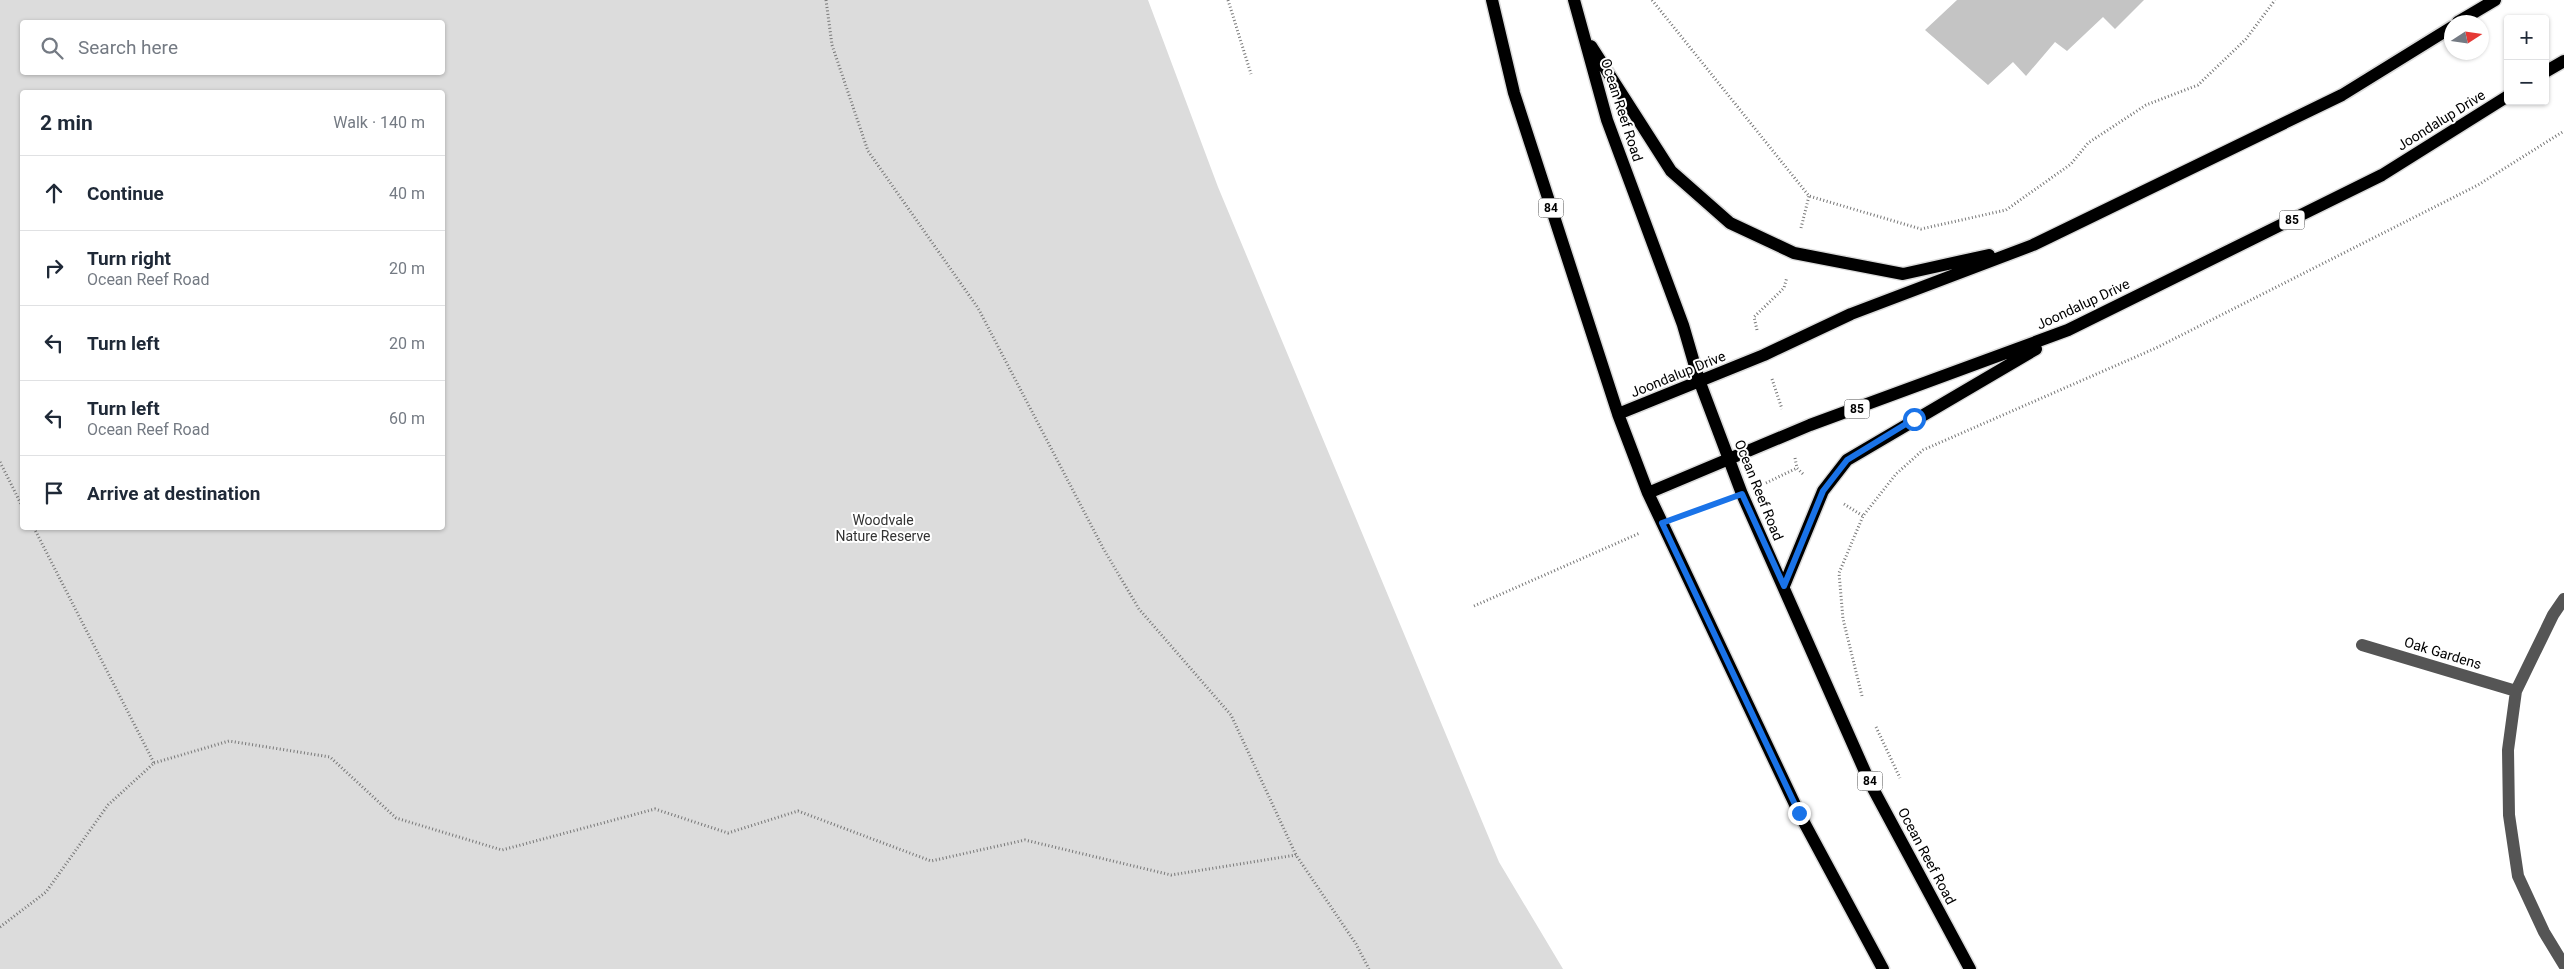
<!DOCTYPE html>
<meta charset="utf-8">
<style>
:root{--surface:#fff;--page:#f2f2f3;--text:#1f2937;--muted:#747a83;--line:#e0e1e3}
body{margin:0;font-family:Roboto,sans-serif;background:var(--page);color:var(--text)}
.controls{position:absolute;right:15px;top:15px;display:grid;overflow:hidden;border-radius:5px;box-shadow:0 1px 4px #0004}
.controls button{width:45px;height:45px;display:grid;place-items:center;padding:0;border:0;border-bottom:1px solid var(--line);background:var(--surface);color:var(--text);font:25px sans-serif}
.compass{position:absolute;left:2444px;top:15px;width:45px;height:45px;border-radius:50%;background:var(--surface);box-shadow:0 1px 4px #0004;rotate:78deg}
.stop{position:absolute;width:15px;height:15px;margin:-11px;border:4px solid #1a73e8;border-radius:50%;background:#fff}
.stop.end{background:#1a73e8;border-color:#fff;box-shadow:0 1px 5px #0008}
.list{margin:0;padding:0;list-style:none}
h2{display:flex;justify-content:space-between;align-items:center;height:65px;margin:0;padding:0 20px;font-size:21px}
h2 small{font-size:16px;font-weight:400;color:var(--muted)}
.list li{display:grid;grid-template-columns:32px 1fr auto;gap:15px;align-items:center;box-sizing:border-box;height:75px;padding:0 20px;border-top:1px solid var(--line)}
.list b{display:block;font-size:19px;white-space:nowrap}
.list p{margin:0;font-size:16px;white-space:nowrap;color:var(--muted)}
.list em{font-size:16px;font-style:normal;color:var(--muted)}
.icon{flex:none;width:28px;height:28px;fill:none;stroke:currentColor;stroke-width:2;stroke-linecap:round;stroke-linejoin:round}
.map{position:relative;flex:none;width:2564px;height:969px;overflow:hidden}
.search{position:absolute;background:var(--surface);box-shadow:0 1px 4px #0004;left:20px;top:20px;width:425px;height:55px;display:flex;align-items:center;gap:12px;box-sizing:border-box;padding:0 18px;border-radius:5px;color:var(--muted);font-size:19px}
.panel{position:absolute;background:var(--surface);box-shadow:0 1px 4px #0004;left:20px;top:90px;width:425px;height:440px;border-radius:5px}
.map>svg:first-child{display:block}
</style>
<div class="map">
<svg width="2564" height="969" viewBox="0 0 2564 969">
<rect width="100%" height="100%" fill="#fff"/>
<path fill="#dcdcdc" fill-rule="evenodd" d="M 0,0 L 1148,0 L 1218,187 L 1499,862 L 1563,969 L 0,969 ZM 22,22 L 442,22 L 442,72 L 22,72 ZM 22,92 L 442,92 L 442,528 L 22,528 Z"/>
<path fill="#c4c4c4" d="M 1957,0 L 2144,0 L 2115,29 L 2103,17 L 2067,51 L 2055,42 L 2026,76 L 2013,62 L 1988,85 L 1925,30 Z"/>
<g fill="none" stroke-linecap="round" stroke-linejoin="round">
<g stroke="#dbdbdb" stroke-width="15">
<path id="major" d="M 1492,0 L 1514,93 L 1618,414 L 1648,493 L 1799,813 L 1883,969
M 1574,0 L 1607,120 L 1683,325 L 1699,380 L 1742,494 L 1870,783 L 1970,969
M 2458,22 L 2495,0
M 1591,46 L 1671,171 L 1730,223 L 1794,253 L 1903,274 L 1989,255
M 2545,72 L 2564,61
M 1618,414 L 1764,355 L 1851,314 L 2033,245 L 2342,95 L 2452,27
M 1648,493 L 1810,425 L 2068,330 L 2382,175 L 2508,96
M 1784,586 L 1823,491 L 1847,460 L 2036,349"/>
</g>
<path stroke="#777" stroke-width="3" stroke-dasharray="1 2.5" stroke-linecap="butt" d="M 826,0 L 832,45 L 868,151 L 978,308 L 1103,548 L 1139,609 L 1231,715 L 1296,855 L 1356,944 L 1369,969
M 1228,0 L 1251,74
M 1652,0 L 1809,196 L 1921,229 L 2006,210 L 2071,164 L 2088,143 L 2146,105 L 2198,85 L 2246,39 L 2275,0
M 1801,228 L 1809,196
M 1757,330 L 1754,317 L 1784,288 L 1787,277
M 1772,379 L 1782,409
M 1795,458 L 1797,468 L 1803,474
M 0,462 L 22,506
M 1766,483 L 1797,468
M 1844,504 L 1863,516
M 1687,514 L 1719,502
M 1474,606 L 1640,533
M 1862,696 L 1843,619 L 1839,573 L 1863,516 L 1896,474 L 1923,450 L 2156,348 L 2478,185 L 2564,131
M 1876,727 L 1900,778
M 154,763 L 229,741 L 330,757 L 396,818 L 502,850 L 655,809 L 728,833 L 798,811 L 931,861 L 1025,840 L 1171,875 L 1296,855
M 0,927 L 46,892 L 108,805 L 154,763 L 34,528"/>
<path stroke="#555" stroke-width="12" d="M 2564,599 L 2553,615 L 2516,691 L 2508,750 L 2509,815 L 2518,876 L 2544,932 L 2564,965
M 2362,645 L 2516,691"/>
<use href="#major" stroke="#000" stroke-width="12"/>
</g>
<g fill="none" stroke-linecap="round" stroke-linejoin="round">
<path stroke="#1a73e8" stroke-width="6" d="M 1799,813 L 1662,523 L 1742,494 L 1784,586 L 1823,491 L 1847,460 L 1914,419"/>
</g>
<g text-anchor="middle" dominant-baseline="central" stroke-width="4" stroke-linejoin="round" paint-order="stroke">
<g fill="#fff" stroke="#4c4c4c" stroke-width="1">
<rect x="1538.5" y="198.5" width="25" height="19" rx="4"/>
<rect x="2279.5" y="210.5" width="25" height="19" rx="4"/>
<rect x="1844.5" y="399.5" width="25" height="19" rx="4"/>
<rect x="1857.5" y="771.5" width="25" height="19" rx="4"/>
</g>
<g font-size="12" font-weight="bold" fill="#000">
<text x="1551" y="208">84</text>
<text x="2292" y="220">85</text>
<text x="1857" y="409">85</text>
<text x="1870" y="781">84</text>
</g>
<g font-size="14" fill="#000" stroke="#fff">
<text transform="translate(1622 110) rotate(72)">Ocean Reef Road</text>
<text transform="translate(2441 120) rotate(-32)">Joondalup Drive</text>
<text transform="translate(2083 304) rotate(-25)">Joondalup Drive</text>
<text transform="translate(1678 374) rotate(-22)">Joondalup Drive</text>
<text transform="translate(1759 490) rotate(68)">Ocean Reef Road</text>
<text transform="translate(2443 653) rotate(17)">Oak Gardens</text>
<text transform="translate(1927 856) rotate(62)">Ocean Reef Road</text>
</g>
<g font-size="14" fill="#333" stroke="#fff">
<text x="883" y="520">Woodvale<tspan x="883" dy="16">Nature Reserve</tspan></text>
</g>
</g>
</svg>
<div class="controls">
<button>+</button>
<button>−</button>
</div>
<svg class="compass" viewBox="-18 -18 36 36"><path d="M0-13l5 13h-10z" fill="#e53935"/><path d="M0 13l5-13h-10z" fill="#747a83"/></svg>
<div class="stop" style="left:1914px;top:419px"></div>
<div class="stop end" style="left:1799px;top:813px"></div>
<div class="search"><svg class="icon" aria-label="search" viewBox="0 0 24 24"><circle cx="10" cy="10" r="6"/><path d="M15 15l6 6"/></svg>Search here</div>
<section class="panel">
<h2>2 min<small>Walk · 140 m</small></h2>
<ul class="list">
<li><svg class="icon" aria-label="ahead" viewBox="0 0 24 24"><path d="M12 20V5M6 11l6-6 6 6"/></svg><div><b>Continue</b></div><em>40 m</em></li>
<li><svg class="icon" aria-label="right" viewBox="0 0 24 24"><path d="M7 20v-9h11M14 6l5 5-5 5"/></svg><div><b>Turn right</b><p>Ocean Reef Road</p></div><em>20 m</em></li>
<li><svg class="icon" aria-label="left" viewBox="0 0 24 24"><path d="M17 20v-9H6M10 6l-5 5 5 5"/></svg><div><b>Turn left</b></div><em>20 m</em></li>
<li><svg class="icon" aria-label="left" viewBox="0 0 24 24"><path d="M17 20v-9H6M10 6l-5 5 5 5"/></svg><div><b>Turn left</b><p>Ocean Reef Road</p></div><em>60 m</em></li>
<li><svg class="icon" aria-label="arrive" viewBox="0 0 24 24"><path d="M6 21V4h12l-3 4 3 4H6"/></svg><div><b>Arrive at destination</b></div></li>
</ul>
</section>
</div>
